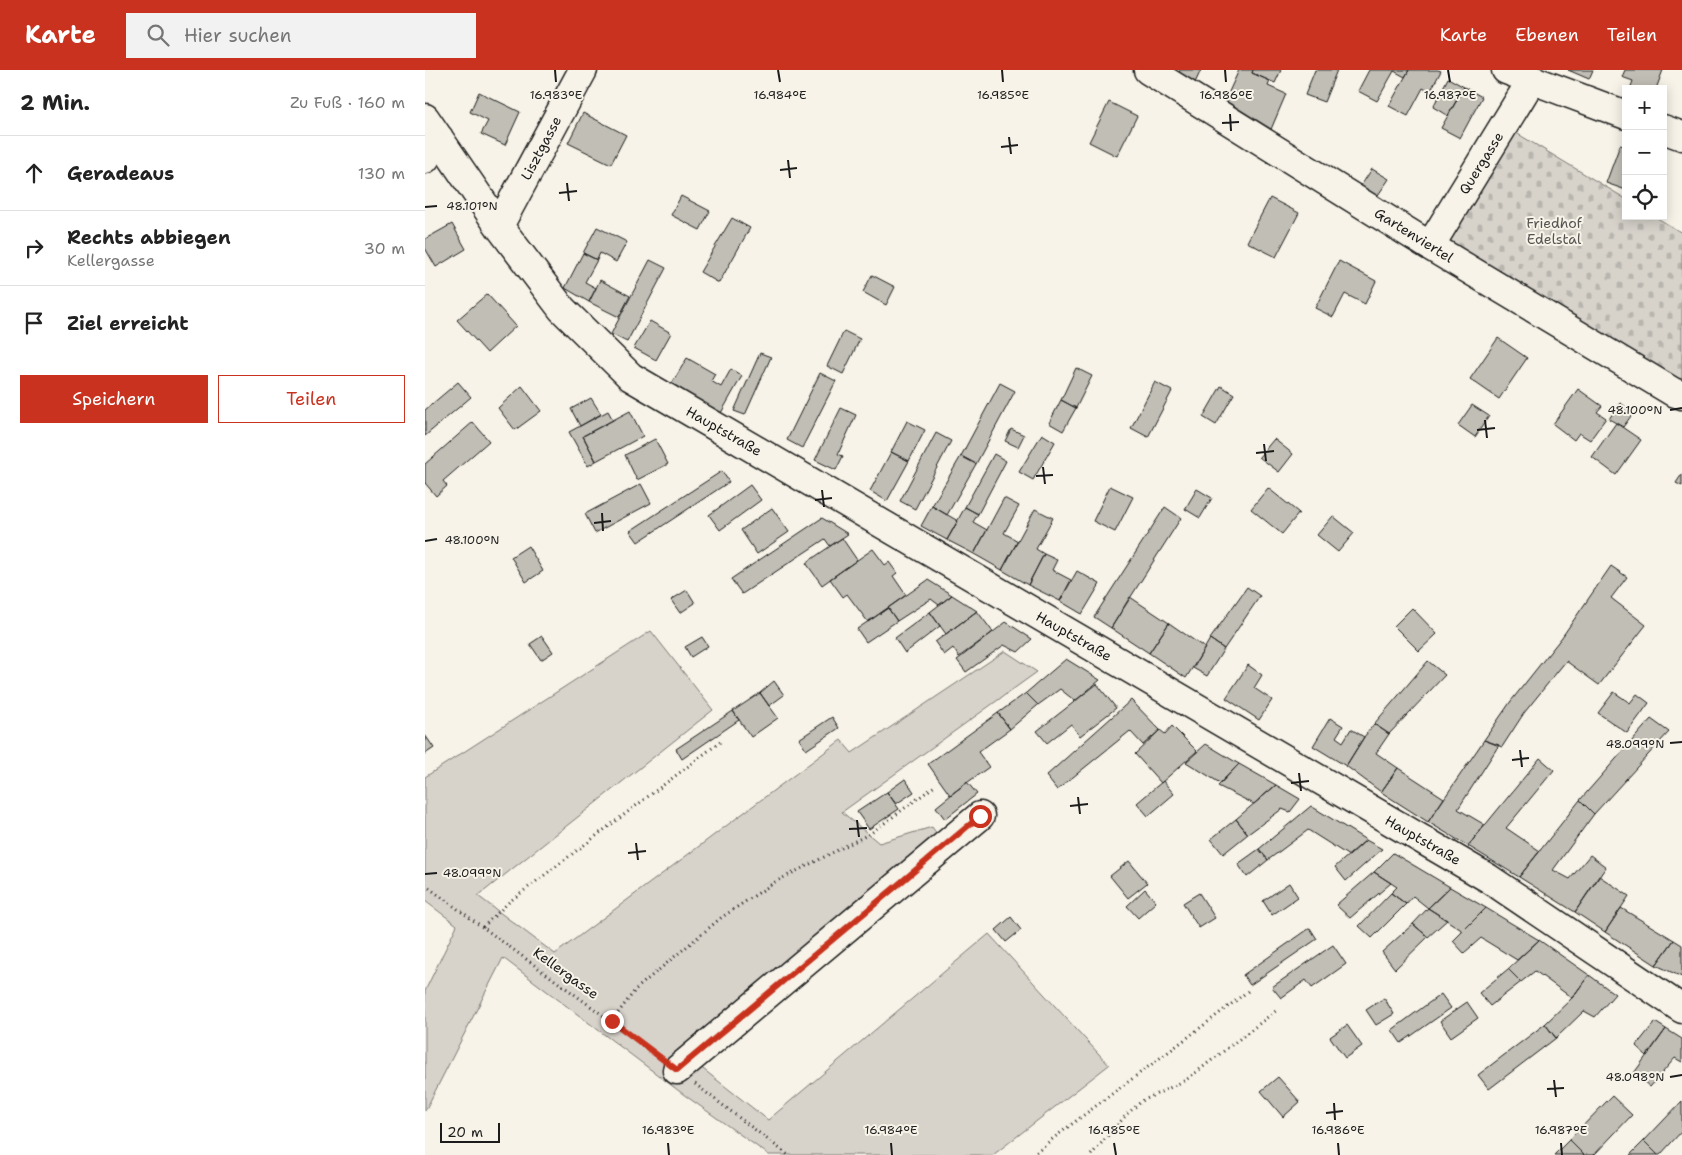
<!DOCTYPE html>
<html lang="de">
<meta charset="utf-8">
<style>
:root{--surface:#fff;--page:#f2f2f2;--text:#222;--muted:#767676;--line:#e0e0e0;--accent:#c8321e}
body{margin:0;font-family:"Shantell Sans",sans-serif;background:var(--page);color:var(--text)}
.controls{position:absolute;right:15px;top:15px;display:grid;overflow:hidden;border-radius:0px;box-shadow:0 2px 12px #0003}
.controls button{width:45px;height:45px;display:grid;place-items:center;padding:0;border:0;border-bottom:1px solid var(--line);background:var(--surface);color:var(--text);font:25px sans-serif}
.scale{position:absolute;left:15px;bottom:12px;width:60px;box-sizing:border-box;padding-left:5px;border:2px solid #1c1c1c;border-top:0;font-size:14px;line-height:18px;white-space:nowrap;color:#1c1c1c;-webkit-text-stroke:4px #f7f3e8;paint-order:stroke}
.stop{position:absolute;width:15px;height:15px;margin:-11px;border:4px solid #c8321e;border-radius:50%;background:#fff}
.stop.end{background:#c8321e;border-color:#fff;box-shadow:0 1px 5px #0008}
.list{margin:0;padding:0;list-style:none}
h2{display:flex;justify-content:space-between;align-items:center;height:65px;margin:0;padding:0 20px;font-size:21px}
h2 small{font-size:16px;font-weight:400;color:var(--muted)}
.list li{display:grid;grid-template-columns:32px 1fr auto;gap:15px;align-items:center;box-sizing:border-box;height:75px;padding:0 20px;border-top:1px solid var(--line)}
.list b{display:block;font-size:19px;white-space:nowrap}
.list p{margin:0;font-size:16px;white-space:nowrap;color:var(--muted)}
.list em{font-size:16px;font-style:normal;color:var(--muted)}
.actions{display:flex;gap:10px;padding:15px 20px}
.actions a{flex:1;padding:11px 0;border:1px solid var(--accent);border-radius:0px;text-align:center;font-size:18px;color:var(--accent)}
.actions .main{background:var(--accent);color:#fff}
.icon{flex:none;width:28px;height:28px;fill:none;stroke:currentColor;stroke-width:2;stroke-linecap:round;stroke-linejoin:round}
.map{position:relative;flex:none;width:1257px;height:1085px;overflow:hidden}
header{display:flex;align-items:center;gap:30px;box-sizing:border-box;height:70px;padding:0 25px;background:var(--accent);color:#fff}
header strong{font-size:24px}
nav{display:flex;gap:28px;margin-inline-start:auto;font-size:18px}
.search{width:350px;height:45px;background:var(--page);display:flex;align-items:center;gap:12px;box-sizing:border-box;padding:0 18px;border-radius:0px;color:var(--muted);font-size:19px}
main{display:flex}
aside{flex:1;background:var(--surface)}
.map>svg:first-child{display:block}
</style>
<header>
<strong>Karte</strong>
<div class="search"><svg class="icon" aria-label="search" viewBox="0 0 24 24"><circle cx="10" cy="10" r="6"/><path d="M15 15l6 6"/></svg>Hier suchen</div>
<nav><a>Karte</a><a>Ebenen</a><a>Teilen</a></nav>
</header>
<main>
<aside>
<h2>2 Min.<small>Zu Fuß · 160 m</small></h2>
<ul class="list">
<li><svg class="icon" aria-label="ahead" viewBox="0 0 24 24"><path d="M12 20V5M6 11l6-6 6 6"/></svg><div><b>Geradeaus</b></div><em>130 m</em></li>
<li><svg class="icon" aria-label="right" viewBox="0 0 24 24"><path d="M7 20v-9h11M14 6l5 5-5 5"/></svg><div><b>Rechts abbiegen</b><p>Kellergasse</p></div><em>30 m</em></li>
<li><svg class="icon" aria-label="arrive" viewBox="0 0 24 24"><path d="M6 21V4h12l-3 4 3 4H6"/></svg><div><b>Ziel erreicht</b></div></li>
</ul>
<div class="actions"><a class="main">Speichern</a><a>Teilen</a></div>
</aside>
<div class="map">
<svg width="1257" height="1085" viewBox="0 0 1257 1085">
<defs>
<pattern id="cemetery-stones" width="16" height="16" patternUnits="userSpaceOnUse" patternTransform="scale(1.25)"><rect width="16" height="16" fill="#d7d3cb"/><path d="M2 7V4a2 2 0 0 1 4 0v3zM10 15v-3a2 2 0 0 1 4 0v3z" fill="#b8b5ae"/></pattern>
</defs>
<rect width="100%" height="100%" fill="#f7f3e8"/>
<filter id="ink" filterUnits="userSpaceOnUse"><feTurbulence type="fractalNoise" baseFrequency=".02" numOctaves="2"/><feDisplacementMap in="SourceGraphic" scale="10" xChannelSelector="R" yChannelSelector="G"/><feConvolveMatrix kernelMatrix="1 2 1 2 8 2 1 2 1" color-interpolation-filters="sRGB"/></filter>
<g filter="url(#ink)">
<path fill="#d7d3cb" stroke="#7a7874" d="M 226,561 L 288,640 L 53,826 L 130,884 L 416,670 L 427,683 L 580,581 L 612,602 L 417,742 L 454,773 L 507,757 L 516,770 L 255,981 L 343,1050 L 564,864 L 684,995 L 568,1085 L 344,1085 L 258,1024 L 78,888 L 0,1041 L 0,921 L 32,855 L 0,831 L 0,707 Z"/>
<path fill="url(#cemetery-stones)" stroke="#7a7874" d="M 1088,61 L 1201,129 L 1201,146 L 1229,146 L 1257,163 L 1257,314 L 1018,170 Z"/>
<path fill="#c0beb5" stroke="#1c1c1c" d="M 755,0 L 776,0 L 769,15 L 752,5 Z
M 814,0 L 828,0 L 827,3 L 845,11 L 843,16 L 861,24 L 844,64 L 797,37 Z
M 828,0 L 856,0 L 850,13 L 827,3 Z
M 890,0 L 912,0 L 899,32 L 880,25 Z
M 944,0 L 984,0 L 980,7 L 969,1 L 952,31 L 933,21 Z
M 984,0 L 1013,0 L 1016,1 L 1005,22 L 998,18 L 983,46 L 964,36 Z
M 1143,0 L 1168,0 L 1164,9 Z
M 1200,0 L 1238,0 L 1231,19 L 1205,19 L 1208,11 L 1197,7 Z
M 1023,8 L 1039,17 L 1023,46 L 1008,37 Z
M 1039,17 L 1057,27 L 1035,68 L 1016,58 Z
M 54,22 L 95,42 L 80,75 L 56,64 L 63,51 L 45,42 Z
M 684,32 L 712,46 L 692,86 L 664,72 Z
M 158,43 L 201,65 L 186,94 L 143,73 Z
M 1195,75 L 1201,77 L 1201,120 L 1181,113 Z
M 947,99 L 964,109 L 949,131 L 933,120 Z
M 256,126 L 285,141 L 275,160 L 246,145 Z
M 845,128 L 874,143 L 851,187 L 822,172 Z
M 307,148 L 325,158 L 294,213 L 275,202 Z
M 27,154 L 41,179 L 11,197 L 0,178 L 0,169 Z
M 172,157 L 202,172 L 191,192 L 175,183 L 172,190 L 158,183 Z
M 158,183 L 172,190 L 160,212 L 171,218 L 164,232 L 140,218 Z
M 225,190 L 241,198 L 202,272 L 186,264 Z
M 914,191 L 951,211 L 940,234 L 920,224 L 908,247 L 890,238 Z
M 447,205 L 470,217 L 461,235 L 438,222 Z
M 175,210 L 205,226 L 194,247 L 164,232 Z
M 62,224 L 91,256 L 62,283 L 32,250 Z
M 225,251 L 246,263 L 231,290 L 209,278 Z
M 419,261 L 435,269 L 418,304 L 402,296 Z
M 1073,268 L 1102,288 L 1074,329 L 1045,309 Z
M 335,283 L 346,287 L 320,345 L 309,341 Z
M 262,288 L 290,304 L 286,311 L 296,317 L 306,299 L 317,306 L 296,343 L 246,315 Z
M 651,298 L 667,306 L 651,338 L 636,330 Z
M 395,303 L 411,311 L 377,378 L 362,370 Z
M 33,312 L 46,327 L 0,366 L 0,340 Z
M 730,312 L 747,321 L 723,367 L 706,358 Z
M 575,313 L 590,321 L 551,394 L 536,386 Z
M 97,316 L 116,341 L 90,360 L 73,338 Z
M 796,316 L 809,324 L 791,355 L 778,347 Z
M 1153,319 L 1177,336 L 1172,342 L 1181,348 L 1165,370 L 1154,363 L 1149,370 L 1128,354 Z
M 166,328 L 176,344 L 155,356 L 146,339 Z
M 636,330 L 651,338 L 638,361 L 624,353 Z
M 1195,333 L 1209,342 L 1198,357 L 1184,349 Z
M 1047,335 L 1064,346 L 1050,367 L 1033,355 Z
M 416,338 L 431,345 L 413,384 L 418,386 L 411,400 L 390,390 Z
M 183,341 L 188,350 L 158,366 L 171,391 L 163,396 L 144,362 Z
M 205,341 L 218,366 L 171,391 L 158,366 Z
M 482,351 L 500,360 L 484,391 L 466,382 Z
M 48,352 L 64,371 L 18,411 L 22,416 L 11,426 L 0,413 L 0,394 Z
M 1191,353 L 1216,370 L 1191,405 L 1167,387 Z
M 586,359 L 599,365 L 593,377 L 580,371 Z
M 511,363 L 526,371 L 490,439 L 475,431 Z
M 617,364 L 630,372 L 608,410 L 594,402 Z
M 230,369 L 243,394 L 212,410 L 200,385 Z
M 849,369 L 868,384 L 854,402 L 834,387 Z
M 466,382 L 484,391 L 462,431 L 445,421 Z
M 569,384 L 581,391 L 553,444 L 540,437 Z
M 536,386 L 551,394 L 522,445 L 507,436 Z
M 297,401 L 304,412 L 213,472 L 205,461 Z
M 1257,404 L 1257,416 L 1251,413 Z
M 216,414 L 226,433 L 170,463 L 160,444 Z
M 325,415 L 336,430 L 295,460 L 284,445 Z
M 685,416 L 708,427 L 690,462 L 668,451 Z
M 843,418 L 874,443 L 857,464 L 826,439 Z
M 772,419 L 787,428 L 775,448 L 760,439 Z
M 579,428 L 594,436 L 579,463 L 593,471 L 577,500 L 549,484 Z
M 507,436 L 533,451 L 522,470 L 496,456 Z
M 540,437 L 553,444 L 548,452 L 562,460 L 549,484 L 522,470 Z
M 740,437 L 756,448 L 686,558 L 669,547 Z
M 347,438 L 364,462 L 332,484 L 316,460 Z
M 610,439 L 628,448 L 611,479 L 619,484 L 603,515 L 577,500 Z
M 908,446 L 929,463 L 913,482 L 892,465 Z
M 397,448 L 423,464 L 405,476 L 400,469 L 317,524 L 306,509 Z
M 417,468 L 432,490 L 397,515 L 381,493 Z
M 103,476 L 118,501 L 101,512 L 86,487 Z
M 448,479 L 460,495 L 464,492 L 472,503 L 468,506 L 481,525 L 443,552 L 422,524 L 418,527 L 405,509 Z
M 619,484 L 632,490 L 627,500 L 646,510 L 635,531 L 603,515 Z
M 1186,496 L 1202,507 L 1186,528 L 1221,555 L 1174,615 L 1141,591 L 1099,643 L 1077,677 L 1059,670 L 1086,631 L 1137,567 Z
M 652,501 L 675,514 L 657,544 L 635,531 Z
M 503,510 L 527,525 L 514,535 L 506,529 L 472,551 L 463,538 Z
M 822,517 L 835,526 L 799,579 L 785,569 Z
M 262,520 L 270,533 L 255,543 L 246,530 Z
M 527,525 L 552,541 L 521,564 L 505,542 Z
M 705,527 L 744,553 L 724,583 L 686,558 Z
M 463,538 L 472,551 L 441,572 L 432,559 Z
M 987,538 L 1012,564 L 994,581 L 969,556 Z
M 552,541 L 568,562 L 534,587 L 528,578 L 519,585 L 510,572 Z
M 505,542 L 515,556 L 480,583 L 470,568 Z
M 581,552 L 607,569 L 593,582 L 579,575 L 541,602 L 532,590 Z
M 744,553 L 780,578 L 761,608 L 724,583 Z
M 117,566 L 128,582 L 116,590 L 105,574 Z
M 277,567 L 283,576 L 266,587 L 260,577 Z
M 785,569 L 799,579 L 782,606 L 768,598 Z
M 641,589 L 675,610 L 650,631 L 635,619 L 613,635 L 601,623 Z
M 1003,591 L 1020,605 L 964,664 L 949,654 Z
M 823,595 L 837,605 L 829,618 L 847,630 L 834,650 L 801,628 Z
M 349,611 L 359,625 L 344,636 L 335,623 Z
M 672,614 L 691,638 L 655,666 L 646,654 L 622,673 L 612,661 Z
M 1189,622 L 1205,633 L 1212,624 L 1224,633 L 1202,663 L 1173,643 Z
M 335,623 L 353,648 L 326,667 L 308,641 Z
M 601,623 L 613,635 L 585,659 L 573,643 Z
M 706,630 L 735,660 L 718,675 L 705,661 L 632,720 L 621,706 Z
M 308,641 L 314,650 L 257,689 L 251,679 Z
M 573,643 L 585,659 L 553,682 L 564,697 L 525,725 L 503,694 Z
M 407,647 L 414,658 L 381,680 L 374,669 Z
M 905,648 L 918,656 L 911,667 L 918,672 L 926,659 L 939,667 L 921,696 L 888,676 Z
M 1226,649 L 1244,662 L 1169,744 L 1155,730 Z
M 949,654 L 964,664 L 951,683 L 973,698 L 956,722 L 921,696 L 939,667 Z
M 747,656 L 772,681 L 736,713 L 710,684 L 735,660 L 740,664 Z
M 0,665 L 9,678 L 0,684 Z
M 1059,670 L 1074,675 L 1033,739 L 1060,755 L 1043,776 L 1003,752 Z
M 781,674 L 814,694 L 795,713 L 761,692 Z
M 1115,688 L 1129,700 L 1081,758 L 1115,781 L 1094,807 L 1043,776 Z
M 814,694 L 851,715 L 829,734 L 793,716 Z
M 973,698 L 1019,728 L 1003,752 L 956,722 Z
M 480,709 L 489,722 L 471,734 L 462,722 Z
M 738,711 L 749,724 L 723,746 L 712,733 Z
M 542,712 L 552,724 L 520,749 L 511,737 Z
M 851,715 L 875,729 L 865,742 L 857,739 L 823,764 L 811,749 Z
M 462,722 L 474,739 L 444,759 L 432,742 Z
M 1155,730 L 1169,744 L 1128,800 L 1145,809 L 1165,785 L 1181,797 L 1150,842 L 1094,807 Z
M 886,736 L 941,770 L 924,786 L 883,760 L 843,790 L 834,779 Z
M 811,749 L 823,764 L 798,784 L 786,769 Z
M 941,770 L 957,779 L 921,811 L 910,797 Z
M 834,779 L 843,790 L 822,807 L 813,794 Z
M 968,783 L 1025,817 L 1003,838 L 988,826 L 981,834 L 966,823 L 972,817 L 949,802 Z
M 704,791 L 722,813 L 703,828 L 685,806 Z
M 949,802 L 966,813 L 925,848 L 911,835 Z
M 1174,806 L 1204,826 L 1180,862 L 1150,842 Z
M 864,813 L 873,827 L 847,845 L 838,831 Z
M 1025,817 L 1061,838 L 1038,861 L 1003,838 Z
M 720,819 L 731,832 L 713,848 L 702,836 Z
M 774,823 L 790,848 L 774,858 L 758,833 Z
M 966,823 L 981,834 L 947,868 L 934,856 Z
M 1003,838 L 1022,850 L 1003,867 L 988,854 Z
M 1061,838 L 1114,870 L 1092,890 L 1056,868 L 1039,883 L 1028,871 Z
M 1196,838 L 1249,870 L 1231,895 L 1180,862 Z
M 586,847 L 596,860 L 581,872 L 571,860 Z
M 988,854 L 1003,867 L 970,899 L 957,882 Z
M 885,858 L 892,869 L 825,915 L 818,905 Z
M 1114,870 L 1164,905 L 1147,928 L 1110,901 L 1096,912 L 1083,899 Z
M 1249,870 L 1257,875 L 1257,907 L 1231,895 Z
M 908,875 L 921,894 L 887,918 L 881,910 L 856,928 L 847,917 Z
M 1083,899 L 1096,912 L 1065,936 L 1054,923 Z
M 1164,905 L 1190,924 L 1170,947 L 1159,941 L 1131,968 L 1120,954 L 1147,928 Z
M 1016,924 L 1026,938 L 976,973 L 967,960 Z
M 959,928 L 969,944 L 951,955 L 941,940 Z
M 1042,932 L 1053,948 L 1026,967 L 1015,951 Z
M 1230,952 L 1241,959 L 1222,986 L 1211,976 Z
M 1120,954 L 1131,968 L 1064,1019 L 1053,1005 Z
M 922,955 L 937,976 L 920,988 L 905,967 Z
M 1241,959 L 1257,969 L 1257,992 L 1250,988 L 1225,1017 L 1209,1003 Z
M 853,1007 L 875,1032 L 858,1047 L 836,1021 Z
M 1187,1026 L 1207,1045 L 1169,1085 L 1159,1085 L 1144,1070 Z
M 1257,1031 L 1257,1061 L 1235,1085 L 1233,1085 L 1219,1071 Z
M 1144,1070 L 1159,1085 L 1129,1085 Z
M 1219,1071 L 1233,1085 L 1205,1085 Z"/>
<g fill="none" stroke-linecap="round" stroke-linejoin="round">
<g stroke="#1c1c1c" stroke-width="31">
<path id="minor" d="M 723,0 L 1005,176 L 1248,322 L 1257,325
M 1081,0 L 1201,45
M 0,48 L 74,156 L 137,239 L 206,307 L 1063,808 L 1257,939
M 1238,59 L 1257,66
M 0,89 L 14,68
M 74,156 L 158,0
M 1005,176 L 1106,11
M 252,1000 L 555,746"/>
</g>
<path stroke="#1c1c1c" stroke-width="3" stroke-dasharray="1 4" stroke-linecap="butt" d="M 0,815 L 235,987
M 58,857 L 84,832 L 295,672
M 187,951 L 211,919 L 297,847 L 350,812 L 446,763 L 511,715
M 270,1014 L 363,1085
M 607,1085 C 678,1029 752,977 823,921
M 666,1085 L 702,1044 L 717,1031 L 761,1010 L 852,940"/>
<use href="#minor" stroke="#f7f3e8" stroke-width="28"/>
</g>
</g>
<g fill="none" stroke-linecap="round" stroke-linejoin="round" filter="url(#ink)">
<path stroke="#c8321e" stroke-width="6" d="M 187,951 L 252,1000 L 555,746"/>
</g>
<path fill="none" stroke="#1c1c1c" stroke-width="2" d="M 130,0 L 131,12M 353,0 L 355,12M 577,0 L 578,12M 800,0 L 801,12M 1023,0 L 1025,12M 805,44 L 806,61M 797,53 L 814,52M 584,67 L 586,84M 576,77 L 593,75M 363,90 L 365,108M 355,100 L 372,98M 142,113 L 144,131M 134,123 L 152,121M 0,137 L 12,136M 1245,340 L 1257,338M 1060,350 L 1062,368M 1052,360 L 1070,358M 839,374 L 841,391M 831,383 L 849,381M 618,397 L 620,414M 611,406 L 628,405M 397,420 L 399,437M 390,430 L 407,428M 177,443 L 178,461M 169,453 L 186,451M 0,471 L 12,469M 1245,673 L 1257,672M 1095,680 L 1097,697M 1087,690 L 1104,688M 874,703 L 876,721M 866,713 L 884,711M 653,727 L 655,744M 645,736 L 663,734M 432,750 L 434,767M 424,759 L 442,758M 211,773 L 213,790M 203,783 L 221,781M 0,804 L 12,803M 1245,1007 L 1257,1005M 1129,1010 L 1131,1027M 1122,1019 L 1139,1018M 909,1033 L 910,1050M 901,1043 L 918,1041M 243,1073 L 244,1085M 466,1073 L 467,1085M 689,1073 L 691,1085M 913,1073 L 914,1085M 1136,1073 L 1137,1085"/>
<g text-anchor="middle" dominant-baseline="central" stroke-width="4" stroke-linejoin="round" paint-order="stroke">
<g font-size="14" fill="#1c1c1c" stroke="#f7f3e8">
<text transform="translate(116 78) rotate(-62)">Lisztgasse</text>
<text transform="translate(1056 93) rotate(-58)">Quergasse</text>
<text transform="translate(989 165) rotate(32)">Gartenviertel</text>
<text transform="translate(299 361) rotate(30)">Hauptstraße</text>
<text transform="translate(649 566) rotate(30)">Hauptstraße</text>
<text transform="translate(998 770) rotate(30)">Hauptstraße</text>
<text transform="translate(141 903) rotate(36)">Kellergasse</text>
</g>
<g font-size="14" fill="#545351" stroke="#f7f3e8">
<text x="1129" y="153">Friedhof<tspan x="1129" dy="16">Edelstal</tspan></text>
</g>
</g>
<g font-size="12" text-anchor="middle" fill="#1c1c1c" stroke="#f7f3e8" stroke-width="4" stroke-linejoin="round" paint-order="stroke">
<text x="131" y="29">16.983°E</text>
<text x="355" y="29">16.984°E</text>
<text x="578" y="29">16.985°E</text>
<text x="801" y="29">16.986°E</text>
<text x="1025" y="29">16.987°E</text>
<text x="47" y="140">48.101°N</text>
<text x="1210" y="344">48.100°N</text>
<text x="47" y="474">48.100°N</text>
<text x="1210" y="678">48.099°N</text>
<text x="47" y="807">48.099°N</text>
<text x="1210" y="1011">48.098°N</text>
<text x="243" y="1064">16.983°E</text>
<text x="466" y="1064">16.984°E</text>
<text x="689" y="1064">16.985°E</text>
<text x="913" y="1064">16.986°E</text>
<text x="1136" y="1064">16.987°E</text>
</g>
</svg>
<div class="controls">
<button>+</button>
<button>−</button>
<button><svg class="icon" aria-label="locate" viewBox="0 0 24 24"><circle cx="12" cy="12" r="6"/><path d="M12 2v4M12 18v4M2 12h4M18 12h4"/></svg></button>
</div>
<div class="scale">20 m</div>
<div class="stop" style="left:555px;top:746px"></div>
<div class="stop end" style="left:187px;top:951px"></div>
</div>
</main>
